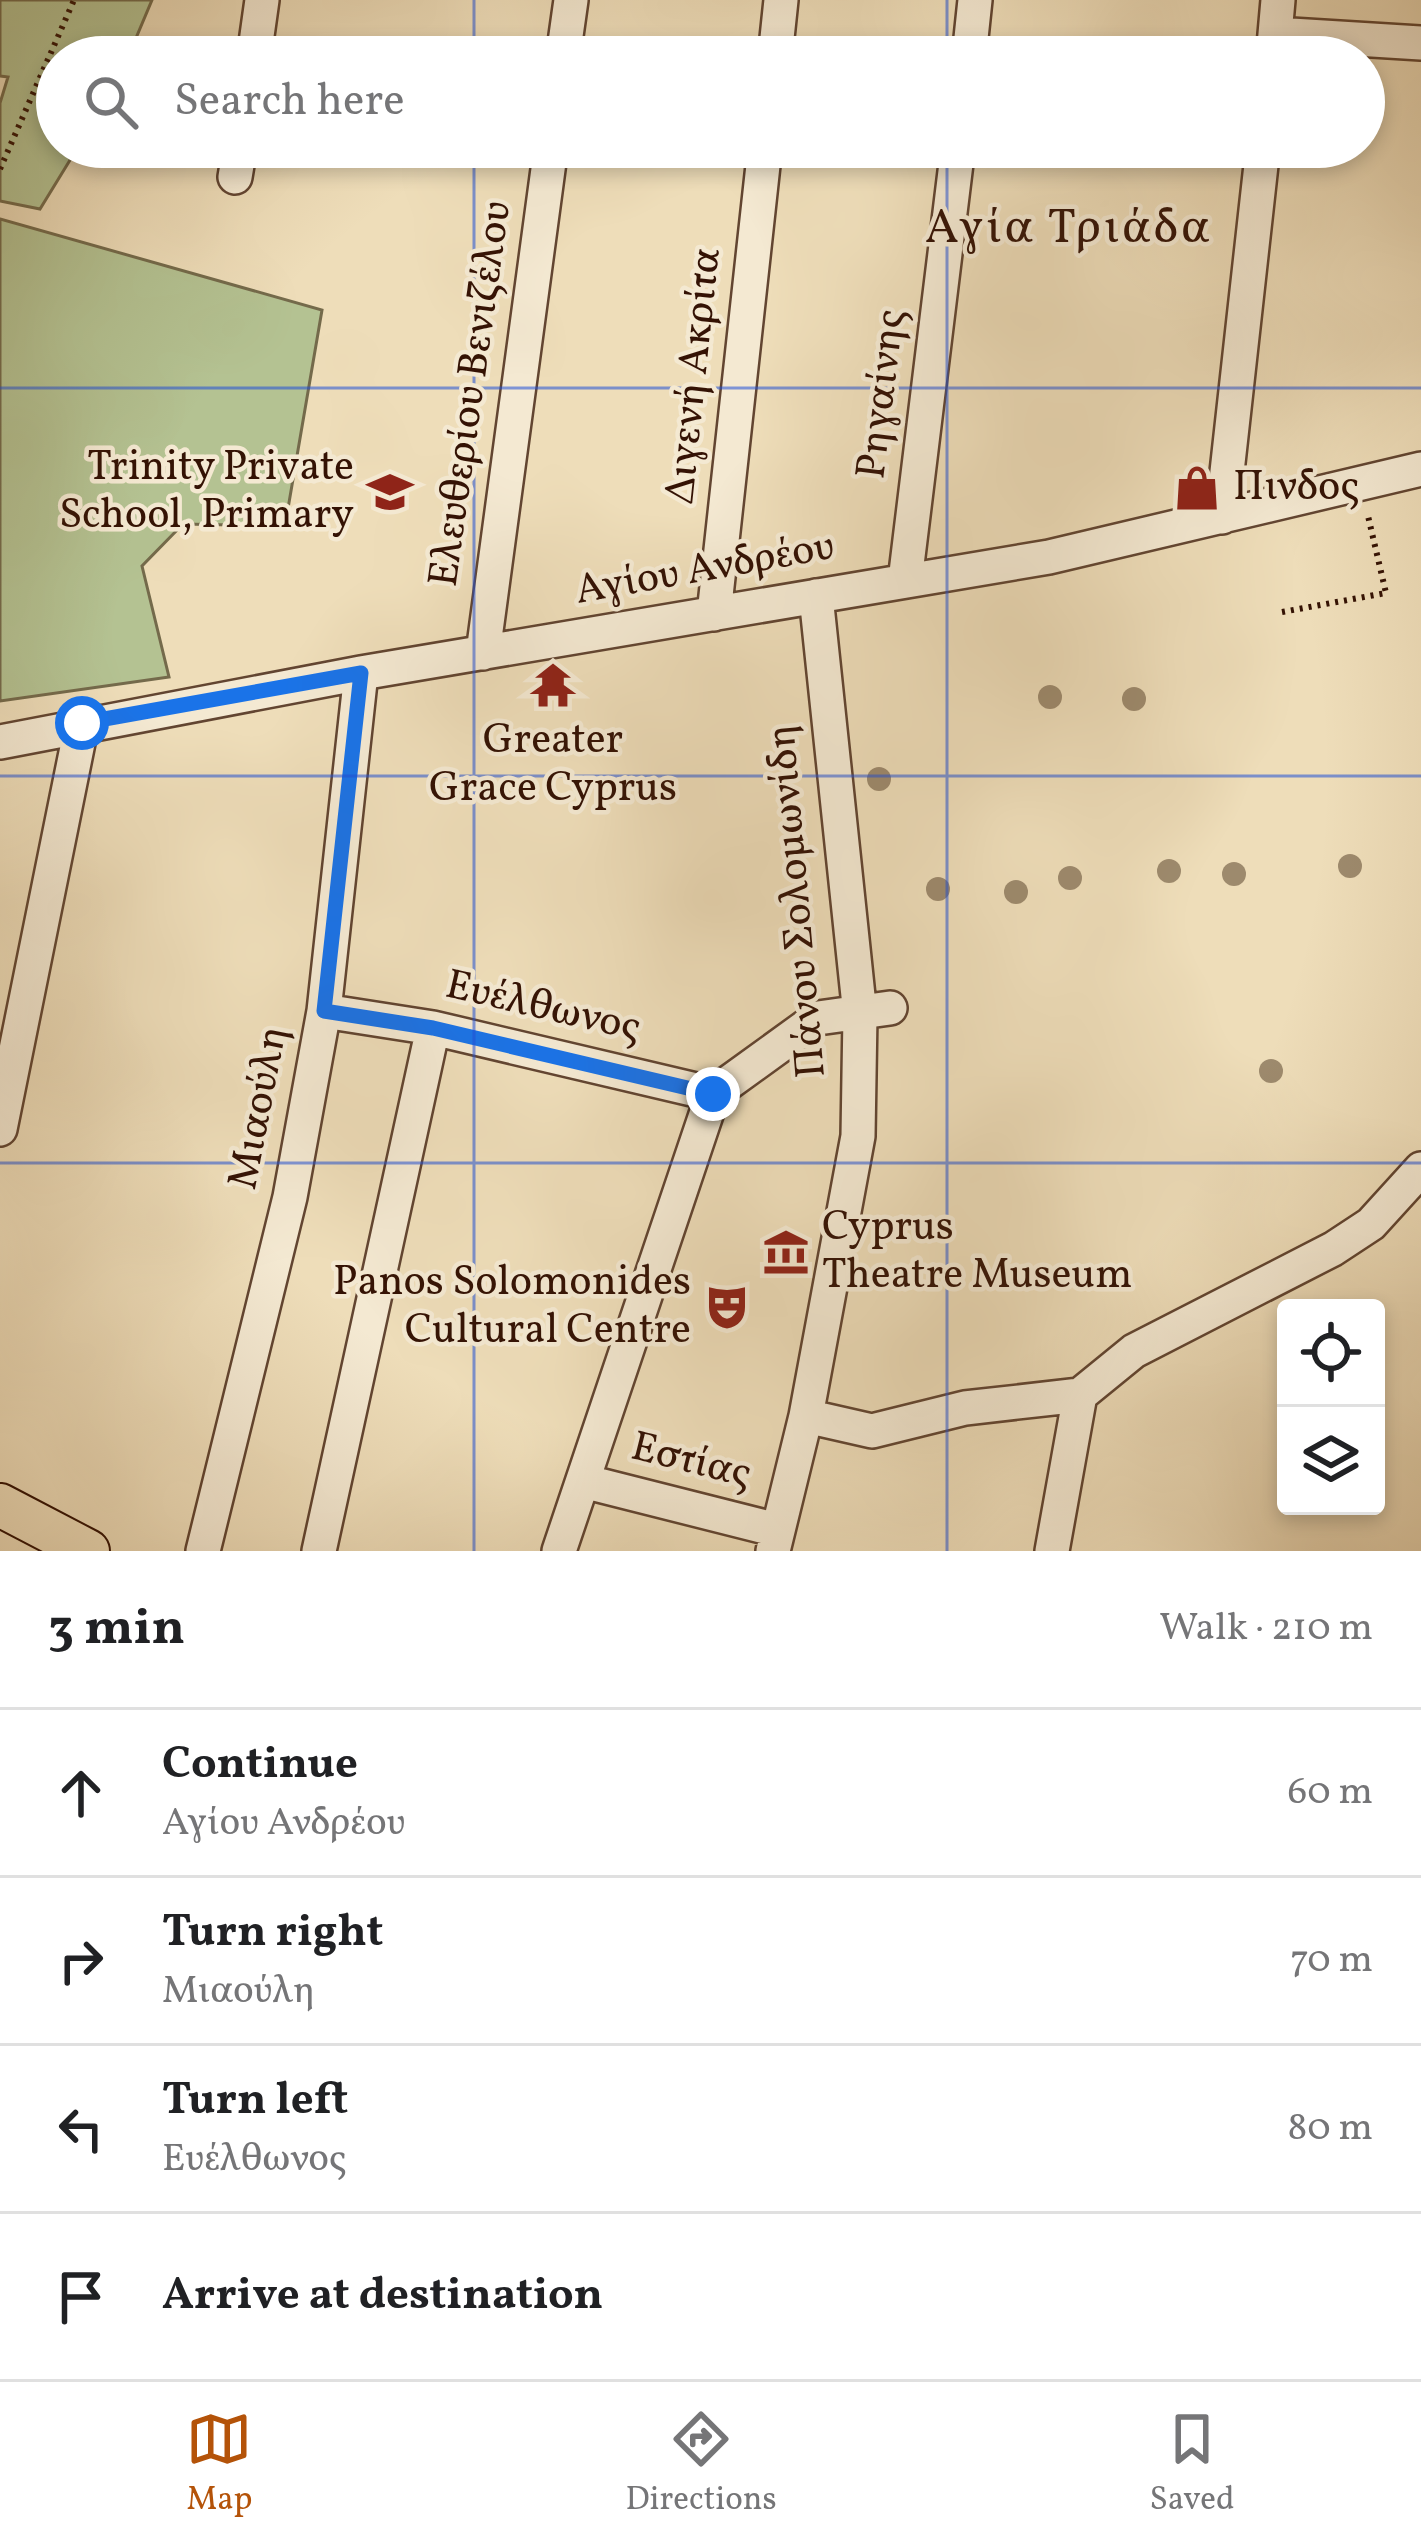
<!DOCTYPE html>
<meta charset="utf-8">
<style>
:root{--surface:#fff;--page:#f2f2f2;--text:#202124;--muted:#757577;--line:#e0e0e0;--accent:#b45309}
body{margin:0;font-family:Vollkorn,serif;background:var(--page);color:var(--text)}
.controls{position:absolute;right:36px;bottom:36px;display:grid;overflow:hidden;border-radius:12px;box-shadow:0 6px 18px #0003}
.controls button{width:108px;height:108px;display:grid;place-items:center;padding:0;border:0;border-bottom:3px solid var(--line);background:var(--surface);color:var(--text);font:60px sans-serif}
.stop{position:absolute;width:36px;height:36px;margin:-27px;border:9px solid #1a73e8;border-radius:50%;background:#fff}
.stop.end{background:#1a73e8;border-color:#fff;box-shadow:0 3px 12px #0008}
.list{margin:0;padding:0;list-style:none}
h2{display:flex;justify-content:space-between;align-items:center;height:156px;margin:0;padding:0 48px;font-size:51px}
h2 small{font-size:39px;font-weight:400;color:var(--muted)}
.list li{display:grid;grid-template-columns:78px 1fr auto;gap:36px;align-items:center;box-sizing:border-box;height:168px;padding:0 48px;border-top:3px solid var(--line)}
.list b{display:block;font-size:45px;white-space:nowrap}
.list p{margin:0;font-size:39px;white-space:nowrap;color:var(--muted)}
.list em{font-size:39px;font-style:normal;color:var(--muted)}
.icon{flex:none;width:66px;height:66px;fill:none;stroke:currentColor;stroke-width:2;stroke-linecap:round;stroke-linejoin:round}
.map{position:relative;flex:none;width:1421px;height:1551px;overflow:hidden}
.search{position:absolute;background:var(--surface);box-shadow:0 6px 18px #0003;left:36px;right:36px;top:36px;height:132px;display:flex;align-items:center;gap:30px;box-sizing:border-box;padding:0 42px;border-radius:66px;color:var(--muted);font-size:45px}
.sheet{height:828px;background:var(--surface)}
nav{display:flex;justify-content:space-around;align-items:center;box-sizing:border-box;height:168px;border-top:3px solid var(--line);background:var(--surface);font-size:33px;color:var(--muted)}
nav a{display:grid;justify-items:center;gap:6px}
nav .on{color:var(--accent)}
.map>svg:first-child{display:block}
</style>
<div class="map">
<svg width="1421" height="1551" viewBox="0 0 1421 1551">
<rect width="100%" height="100%" fill="#eeddb9"/>
<filter id="stains"><feTurbulence type="fractalNoise" baseFrequency=".00167" numOctaves="4"/><feColorMatrix values="0 0 0 0 .2 0 0 0 0 .09 0 0 0 0 .02 0 0 0 .5 -.17"/></filter>
<radialGradient id="worn" r=".72"><stop offset=".6" stop-color="#630" stop-opacity="0"/><stop offset="1" stop-color="#630" stop-opacity=".3"/></radialGradient>
<path fill="#b4c292" stroke="#746a4b" stroke-width="3" d="M 0,0 L 152,0 L 128,57 L 57,57 L 57,147 L 78,147 L 40,209 L 0,201 L 0,103 L 8,77 L 0,76 Z
M 0,219 L 322,310 L 285,526 L 183,524 L 142,566 L 169,677 L 0,701 Z"/>
<g fill="none" stroke-linecap="round" stroke-linejoin="round">
<g stroke="#624531" stroke-width="38">
<path id="minor" d="M 1275,34 L 1421,43
M 254,57 L 262,0
M 563,57 L 571,0
M 775,57 L 781,0
M 969,57 L 975,0
M 1273,57 L 1278,0
M 235,177 L 240,147
M 1222,517 L 1263,147
M 905,581 L 958,147
M 714,614 L 765,147
M 483,653 L 551,147
M 0,742 L 361,673 L 1049,557 L 1421,469
M 324,1011 L 433,1028 L 713,1094
M 713,1094 L 818,1018 L 890,1008
M 0,1129 L 82,723
M 806,1416 L 872,1431 L 965,1408 L 1080,1395 L 1134,1351 L 1333,1249 L 1371,1224 L 1421,1169
M 583,1481 L 777,1530
M 203,1551 L 290,1197 L 324,1011 L 361,673
M 319,1551 L 433,1028
M 559,1551 L 713,1094
M 773,1551 L 806,1416 L 858,1136 L 860,1015 L 816,596
M 1052,1551 L 1080,1395"/>
</g>
<g stroke="#341204" stroke-width="46">
<path id="major" d="M 0,1505 L 88,1551"/>
</g>
<path stroke="#341204" stroke-width="6" stroke-dasharray="3 6" stroke-linecap="butt" d="M 0,169 L 74,0
M 1282,612 L 1386,593 L 1368,516"/>
<use href="#minor" stroke="#f4e9d2" stroke-width="33"/>
<use href="#major" stroke="#eeddb9" stroke-width="42"/>
</g>
<g fill="#9d8a6d">
<circle cx="1050" cy="697" r="12"/>
<circle cx="1134" cy="699" r="12"/>
<circle cx="879" cy="779" r="12"/>
<circle cx="1350" cy="866" r="12"/>
<circle cx="1169" cy="871" r="12"/>
<circle cx="1234" cy="874" r="12"/>
<circle cx="1070" cy="878" r="12"/>
<circle cx="938" cy="889" r="12"/>
<circle cx="1016" cy="892" r="12"/>
<circle cx="1271" cy="1071" r="12"/>
</g>
<g fill="none" stroke-linecap="round" stroke-linejoin="round">
<path stroke="#1a73e8" stroke-width="15" d="M 82,723 L 361,673 L 324,1011 L 433,1028 L 713,1094"/>
</g>
<path fill="none" stroke="#1d4ed8" stroke-width="3" stroke-opacity="0.55" d="M 474,0 L 474,57M 947,0 L 947,57M 474,147 L 474,1551M 947,147 L 947,1551M 0,388 L 1421,388M 0,776 L 1421,776M 0,1163 L 1421,1163"/>
<defs>
<g id="shop-bare" transform="scale(3.6)"><path d="M-5-2.5h2.3a2.7 3.5 0 0 1 5.4 0H5L5.5 6h-11ZM-1.5-2.5h3a1.5 2.3 0 0 0-3 0Z" fill="#8f2418" stroke="#f4e9d2" stroke-width="2.5" paint-order="stroke"/></g>
<g id="school-bare" transform="scale(3.6)"><path d="M0-5L7-2L0 1L-7-2ZM-4 1L0 2.5L4 1V4Q0 6-4 4Z" fill="#8f2418" stroke="#f4e9d2" stroke-width="2.5" paint-order="stroke"/></g>
<g id="temple-bare" transform="scale(3.6)"><path d="M0-6L5-2H3V0L6.5 2.5H4V6H1.5V3h-3V6H-4V2.5H-6.5L-3 0V-2H-5Z" fill="#8f2418" stroke="#f4e9d2" stroke-width="2.5" paint-order="stroke"/></g>
<g id="museum-bare" transform="scale(3.6)"><path d="M0-6L6-3V-2H-6V-3ZM-5-1h2V3h-2ZM-1-1h2V3h-2ZM3-1h2V3H3ZM-6 4H6V6H-6Z" fill="#8f2418" stroke="#f4e9d2" stroke-width="2.5" paint-order="stroke"/></g>
<g id="theatre-bare" transform="scale(3.6)"><path d="M-5-5.5Q0-4 5-5.5V0Q5 5 0 6Q-5 5-5 0ZM-3.3-2.5H-1v1.5H-3.3ZM1-2.5H3.3v1.5H1ZM-2.8 1Q0 5.5 2.8 1Z" fill="#8f2418" stroke="#f4e9d2" stroke-width="2.5" paint-order="stroke"/></g>
</defs>
<g fill-rule="evenodd">
<use href="#shop-bare" x="1197" y="488"/>
<use href="#school-bare" x="390" y="492"/>
<use href="#temple-bare" x="553" y="685"/>
<use href="#museum-bare" x="786" y="1252"/>
<use href="#theatre-bare" x="727" y="1307"/>
</g>
<g text-anchor="middle" dominant-baseline="central" stroke-width="9" stroke-linejoin="round" paint-order="stroke">
<g font-size="42" fill="#341204" stroke="#f4e9d2">
<text transform="translate(695 376) rotate(-84)">Διγενή Ακρίτα</text>
<text transform="translate(472 394) rotate(-82)">Ελευθερίου Βενιζέλου</text>
<text transform="translate(883 394) rotate(-83)">Ρηγαίνης</text>
<text transform="translate(705 570) rotate(-10)">Αγίου Ανδρέου</text>
<text transform="translate(798 901) rotate(-95)">Πάνου Σολομωνίδη</text>
<text transform="translate(543 1008) rotate(13)">Ευέλθωνος</text>
<text transform="translate(260 1108) rotate(-79)">Μιαούλη</text>
<text transform="translate(691 1462) rotate(14)">Εστίας</text>
</g>
<g font-size="42" fill="#341204" stroke="#f4e9d2" text-anchor="end">
<text x="354" y="468">Trinity Private<tspan x="354" dy="48">School, Primary</tspan></text>
<text x="1233" y="488" text-anchor="start">Πινδος</text>
<text x="553" y="741" text-anchor="middle">Greater<tspan x="553" dy="48">Grace Cyprus</tspan></text>
<text x="822" y="1228" text-anchor="start">Cyprus<tspan x="822" dy="48">Theatre Museum</tspan></text>
<text x="691" y="1283">Panos Solomonides<tspan x="691" dy="48">Cultural Centre</tspan></text>
</g>
<g font-size="48" letter-spacing="3" fill="#341204" stroke="#f4e9d2">
<text x="1069" y="229">Αγία Τριάδα</text>
</g>
</g>
<rect width="100%" height="100%" filter="url(#stains)"/>
<rect width="100%" height="100%" fill="url(#worn)"/>
</svg>
<div class="controls">
<button><svg class="icon" aria-label="locate" viewBox="0 0 24 24"><circle cx="12" cy="12" r="6"/><path d="M12 2v4M12 18v4M2 12h4M18 12h4"/></svg></button>
<button><svg class="icon" aria-label="layers" viewBox="0 0 24 24"><path d="M12 4l9 5-9 5-9-5zM3 14l9 5 9-5"/></svg></button>
</div>
<div class="stop" style="left:82px;top:723px"></div>
<div class="stop end" style="left:713px;top:1094px"></div>
<div class="search"><svg class="icon" aria-label="search" viewBox="0 0 24 24"><circle cx="10" cy="10" r="6"/><path d="M15 15l6 6"/></svg>Search here</div>
</div>
<section class="sheet">
<h2>3 min<small>Walk · 210 m</small></h2>
<ul class="list">
<li><svg class="icon" aria-label="ahead" viewBox="0 0 24 24"><path d="M12 20V5M6 11l6-6 6 6"/></svg><div><b>Continue</b><p>Αγίου Ανδρέου</p></div><em>60 m</em></li>
<li><svg class="icon" aria-label="right" viewBox="0 0 24 24"><path d="M7 20v-9h11M14 6l5 5-5 5"/></svg><div><b>Turn right</b><p>Μιαούλη</p></div><em>70 m</em></li>
<li><svg class="icon" aria-label="left" viewBox="0 0 24 24"><path d="M17 20v-9H6M10 6l-5 5 5 5"/></svg><div><b>Turn left</b><p>Ευέλθωνος</p></div><em>80 m</em></li>
<li><svg class="icon" aria-label="arrive" viewBox="0 0 24 24"><path d="M6 21V4h12l-3 4 3 4H6"/></svg><div><b>Arrive at destination</b></div></li>
</ul>
</section>
<nav>
<a class="on"><svg class="icon" aria-label="map" viewBox="0 0 24 24"><path d="M3 6l6-2 6 2 6-2v14l-6 2-6-2-6 2zM9 4v14M15 6v14"/></svg>Map</a>
<a><svg class="icon" aria-label="directions" viewBox="0 0 24 24"><path d="M12 3l9 9-9 9-9-9zM9 14v-3h6M13 9l2 2-2 2"/></svg>Directions</a>
<a><svg class="icon" aria-label="saved" viewBox="0 0 24 24"><path d="M7 4h10v16l-5-4-5 4z"/></svg>Saved</a>
</nav>
